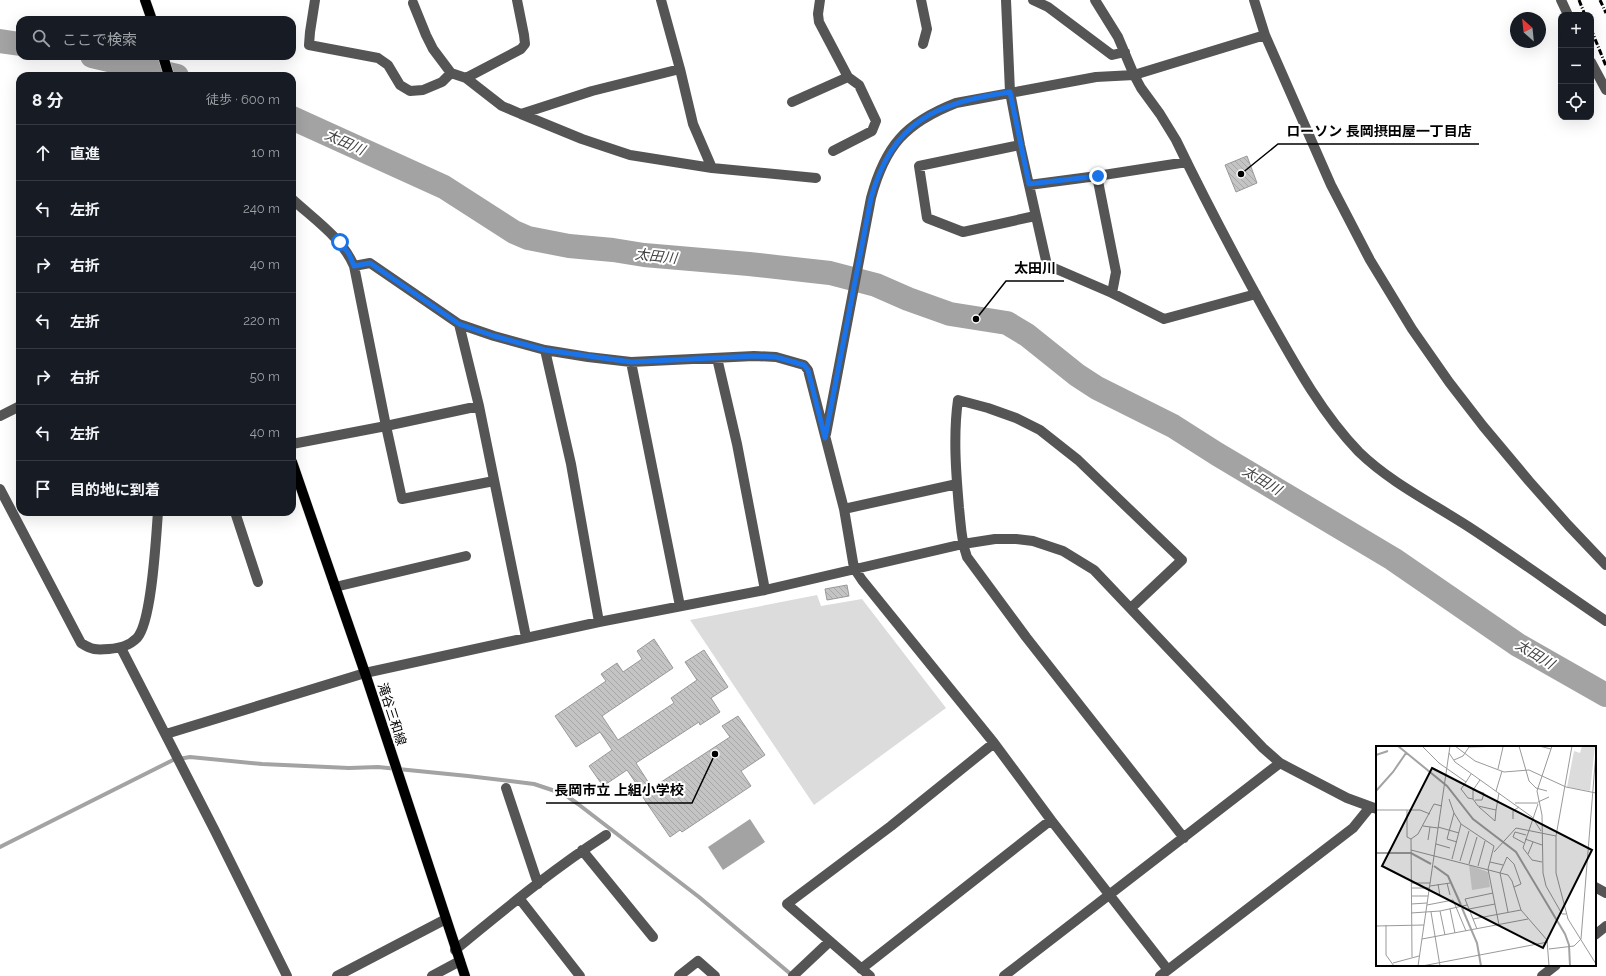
<!DOCTYPE html>
<html lang="ja">
<meta charset="utf-8">
<style>
:root{--surface:#171b24;--page:#20242c;--text:#f1f3f6;--muted:#9ea1a6;--line:#363941}
body{margin:0;font-family:Raleway,"Noto Sans JP",sans-serif;background:var(--page);color:var(--text)}
.controls{position:absolute;right:12px;top:12px;display:grid;overflow:hidden;border-radius:8px;box-shadow:0 4px 16px #0002}
.controls button{width:36px;height:36px;display:grid;place-items:center;padding:0;border:0;border-bottom:1px solid var(--line);background:var(--surface);color:var(--text);font:20px sans-serif}
.compass{position:absolute;left:1510px;top:12px;width:36px;height:36px;border-radius:50%;background:var(--surface);box-shadow:0 4px 16px #0002;rotate:333deg}
.stop{position:absolute;width:12px;height:12px;margin:-9px;border:3px solid #1a73e8;border-radius:50%;background:#fff}
.stop.end{background:#1a73e8;border-color:#fff;box-shadow:0 1px 4px #0008}
.list{margin:0;padding:0;list-style:none}
h2{display:flex;justify-content:space-between;align-items:center;height:52px;margin:0;padding:0 16px;font-size:17px}
h2 small{font-size:13px;font-weight:400;color:var(--muted)}
.list li{display:grid;grid-template-columns:26px 1fr auto;gap:12px;align-items:center;box-sizing:border-box;height:56px;padding:0 16px;border-top:1px solid var(--line)}
.list b{display:block;font-size:15px;white-space:nowrap}
.list em{font-size:13px;font-style:normal;color:var(--muted)}
.icon{flex:none;width:22px;height:22px;fill:none;stroke:currentColor;stroke-width:2;stroke-linecap:round;stroke-linejoin:round}
.map{position:relative;flex:none;width:1606px;height:976px;overflow:hidden}
.search{position:absolute;background:var(--surface);box-shadow:0 4px 16px #0002;left:16px;top:16px;width:280px;height:44px;display:flex;align-items:center;gap:10px;box-sizing:border-box;padding:0 14px;border-radius:12px;color:var(--muted);font-size:15px}
.panel{position:absolute;background:var(--surface);box-shadow:0 4px 16px #0002;left:16px;top:72px;width:280px;height:444px;border-radius:12px}
.map>svg:first-child{display:block}
</style>
<div class="map">
<svg width="1606" height="976" viewBox="0 0 1606 976">
<defs>
<pattern id="building-back-hatch" width="6" height="6" patternUnits="userSpaceOnUse"><rect width="6" height="6" fill="#c4c4c4"/><path d="M-1 5l2 2M0 0l6 6M5-1l2 2" fill="none" stroke="#a7a7a7"/></pattern>
</defs>
<rect width="100%" height="100%" fill="#fff"/>
<path fill="#dcdcdc" d="M 817,595 L 821,606 L 862,599 L 946,708 L 814,805 L 690,620 Z"/>
<path fill="#a3a3a3" d="M 750,819 L 765,842 L 723,870 L 708,847 Z"/>
<g fill="none" stroke-linecap="round" stroke-linejoin="round">
<path stroke="#a3a3a3" stroke-width="4" d="M 0,847 L 173,760 L 190,757 L 262,764 L 349,768 L 378,767 L 468,776 L 534,784 L 564,794 L 578,804 L 699,897 L 793,976"/>
<path stroke="#a3a3a3" stroke-width="24" d="M 0,41 L 20,44
M 92,56 L 177,76
M 292,118 L 444,187 L 514,232 L 528,238 L 569,246 L 613,250 L 644,255 L 749,264 L 830,273 L 876,285 L 908,299 L 950,314 L 1007,323 L 1027,335 L 1077,375 L 1097,388 L 1173,426 L 1217,454 L 1393,559 L 1518,645 L 1606,695"/>
</g>
<path fill="url(#building-back-hatch)" stroke="#999" d="M 1247,156 L 1257,183 L 1236,192 L 1225,165 Z
M 847,585 L 849,596 L 827,600 L 825,589 Z
M 654,639 L 673,668 L 602,716 L 618,740 L 674,703 L 671,698 L 697,680 L 685,662 L 704,650 L 728,687 L 711,698 L 720,712 L 700,725 L 699,722 L 636,763 L 652,788 L 730,737 L 722,726 L 738,716 L 765,755 L 741,771 L 751,786 L 682,832 L 680,830 L 670,837 L 642,796 L 644,795 L 627,770 L 603,786 L 589,766 L 612,750 L 600,732 L 576,747 L 555,716 L 606,681 L 601,674 L 617,663 L 623,672 L 642,659 L 637,651 Z"/>
<g fill="none" stroke-linecap="round" stroke-linejoin="round">
<g stroke="#dbdbdb" stroke-width="11">
<path id="major" d="M 145,0 L 152,20
M 163,56 L 169,76
M 292,462 L 365,673 L 465,976"/>
</g>
<path stroke="#555" stroke-width="10" d="M 315,0 L 310,32 L 309,45 L 378,58 L 388,65 L 400,85 L 410,91 L 423,90 L 442,82 L 451,73
M 820,0 L 818,14 L 819,22 L 848,77 L 859,85 L 876,121 L 872,131 L 833,151
M 921,0 L 927,29 L 923,44
M 1006,0 L 1010,92 L 1020,145 L 1047,265 L 1112,293 L 1164,319 L 1256,294
M 1033,0 L 1048,7 L 1112,55 L 1125,52
M 1095,0 L 1118,37 L 1134,75 L 1141,88 L 1160,114 L 1176,140 C 1204,198 1234,255 1265,311 C 1292,359 1321,413 1359,452 C 1391,483 1432,503 1469,527 C 1515,557 1560,590 1606,621
M 1254,0 L 1265,35 L 1331,185 L 1370,260 L 1412,329 L 1449,382 L 1483,426 L 1529,481 L 1568,525 L 1606,565
M 1561,0 L 1568,15
M 413,3 L 426,35 L 433,49 L 451,73 L 466,78 L 502,106 L 521,114 L 592,91 L 680,69 L 661,0
M 1591,62 L 1606,90
M 466,78 L 521,49 L 525,44 L 524,35 L 517,0
M 792,102 L 848,77
M 521,114 L 582,139 L 630,155 L 712,168 L 693,124 L 680,69
M 1020,145 L 919,166 L 927,218 L 963,232 L 1035,216
M 712,168 L 816,178
M 1097,176 L 1116,272 L 1112,293
M 1029,185 L 1097,176 L 1187,162
M 292,199 C 315,220 342,238 354,266
M 459,324 L 370,263 L 354,266 L 386,426 L 402,499 L 494,481
M 545,350 L 571,464 L 599,622
M 717,358 L 737,444 L 765,590
M 631,362 L 680,606
M 0,416 L 20,406
M 826,434 L 871,198 C 885,146 905,123 956,103 L 1096,77 L 1134,75 L 1265,35
M 292,444 L 386,426 L 479,406
M 0,489 L 81,643 C 92,650 96,650 109,649 C 120,648 129,646 137,638 C 152,622 156,537 158,512
M 844,509 L 957,484
M 235,512 L 258,582
M 335,587 L 466,556
M 1131,608 L 1182,560 L 1078,460 L 1040,430 L 1016,418 L 988,408 L 958,400 C 953,435 956,473 959,508 C 961,525 961,541 967,557 L 1026,637 L 1184,838
M 526,637 L 479,406 L 459,324 L 494,336 L 545,350 L 588,357 L 631,362 L 754,356 L 776,357 L 804,365 L 808,370 L 844,509 L 854,568 L 862,580 L 994,743 L 1051,820 L 1168,970
M 121,648 L 215,831 L 287,976
M 166,734 L 365,673 L 599,622 L 765,590 L 963,544 L 995,539 L 1016,539 L 1033,541 L 1063,551 L 1094,570 L 1223,706 L 1263,748 L 1280,763 L 1347,798 L 1377,809
M 506,788 L 538,884
M 582,850 L 653,937
M 1595,887 L 1606,893
M 519,898 L 580,976
M 1595,935 L 1606,926
M 455,950 C 504,910 553,869 606,835
M 861,969 L 1051,820
M 337,976 L 446,919
M 432,976 L 460,961
M 679,976 L 698,961 L 715,976
M 793,976 L 829,942
M 870,976 L 787,904 L 891,826 L 994,743
M 1004,976 L 1280,763
M 1160,976 L 1353,828 L 1370,807
M 1542,976 L 1556,965"/>
<use href="#major" stroke="#000" stroke-width="10"/>
<path stroke="#000" stroke-width="3" stroke-dasharray="6 2 1 2" stroke-linecap="butt" d="M 1579,0 L 1585,15
M 1600,0 L 1606,13
M 1591,29 L 1606,66"/>
</g>
<g fill="none" stroke-linecap="round" stroke-linejoin="round">
<path stroke="#1a73e8" stroke-width="5" d="M 340,242 L 349,254 L 354,266 L 370,263 L 459,324 L 494,336 L 545,350 L 631,362 L 754,356 L 776,357 L 804,365 L 808,370 L 825,438 L 871,198 C 892,121 936,103 1010,92 L 1029,184 L 1098,176"/>
</g>
<g text-anchor="middle" dominant-baseline="central" stroke-width="4" stroke-linejoin="round" paint-order="stroke">
<g font-size="13" fill="#000" stroke="#fff">
<text transform="translate(392 714) rotate(72)">滝谷三和線</text>
</g>
<g font-size="14" font-style="italic" fill="#444" stroke="#fff">
<text transform="translate(345 142) rotate(24)">太田川</text>
<text transform="translate(656 256) rotate(6)">太田川</text>
<text transform="translate(1262 480) rotate(31)">太田川</text>
<text transform="translate(1535 654) rotate(31)">太田川</text>
</g>
</g>
<g transform="translate(1376 746)">
<rect width="220" height="220" fill="#fff"/>
<path d="M 206,0 L 219,0 L 214,45 L 191,41 L 198,5 L 204,7 ZM 93,119 L 112,126 L 114,141 L 96,144 Z" fill="#dcdcdc"/>
<path fill="none" stroke="#a3a3a3" stroke-width="2" d="M 22,0 L 71,40 L 97,73 L 140,106 L 189,188 L 193,199 L 194,220M 0,9 L 12,5M 0,45 L 17,26 L 30,7M 0,107 L 35,107 L 55,118M 58,120 L 72,130 L 85,159M 86,162 L 101,197 L 105,220"/>
<path fill="none" stroke="#999" stroke-width="1" d="M 46,0 L 63,17 L 90,36 L 95,28M 79,0 L 99,15 L 128,26 L 153,24 L 190,41 L 220,47M 143,0 L 153,35 L 160,42 L 171,45M 163,0 L 175,3M 176,0 L 161,45 L 166,69 L 167,127 L 170,140 L 186,168 L 190,168M 196,0 L 180,90 L 180,127 L 192,173 L 220,218M 93,1 L 129,0M 73,7 L 79,16 L 156,71 L 165,85M 78,14 L 87,10 L 93,1M 122,23 L 127,1M 90,36 L 85,43 L 92,52 L 97,53M 97,44 L 97,53 L 102,60 L 120,64 L 123,47M 120,45 L 126,25M 73,53 L 78,67M 99,54 L 106,54 L 108,47 L 97,44 L 104,34M 162,56 L 173,51M 139,57 L 162,57M 162,58 L 147,102 L 156,114 L 166,116M 103,61 L 119,75 L 120,64M 0,64 L 44,64 L 54,68M 31,64 L 31,91 L 35,93 L 36,211M 137,73 L 137,65 L 143,61M 47,80 L 62,82M 62,81 L 83,87M 35,93 L 42,88 L 58,58 L 66,60M 149,93 L 166,99M 52,94 L 54,81M 81,96 L 71,93 L 78,67 L 85,78M 148,97 L 137,91 L 139,86 L 150,89M 60,98 L 74,102M 35,104 L 132,129 L 136,135 L 145,164 L 171,194 L 173,220M 118,106 L 140,82 L 180,90M 152,108 L 157,96M 76,113 L 85,78 L 118,100 L 112,123 L 123,179M 84,115 L 93,85M 114,116 L 127,119M 93,118 L 101,91M 102,120 L 109,95M 35,137 L 54,137M 71,137 L 74,149M 62,138 L 64,150M 54,140 L 74,137M 35,142 L 53,142M 35,150 L 52,150M 35,158 L 51,157M 51,159 L 77,154 L 90,185M 74,163 L 79,187M 93,163 L 119,158M 64,165 L 69,189M 55,166 L 64,220M 132,166 L 124,127 L 131,111 L 138,118 L 145,138 L 138,141M 35,167 L 64,165 L 91,159M 97,173 L 145,164M 10,179 L 10,209 L 18,220M 0,180 L 48,179M 101,183 L 89,153 L 117,147M 46,193 L 152,173M 173,203 L 198,200 L 205,193 L 220,6M 17,217 L 43,210M 42,220 L 74,0M 46,220 L 172,196"/>
<path fill="#000" fill-opacity="0.15" stroke="#000" stroke-width="2" d="M 56,22 L 216,104 L 167,202 L 6,120 Z"/>
<rect width="220" height="220" fill="none" stroke="#000" stroke-width="2"/>
</g>
<path fill="none" stroke="#000" stroke-width="1.5" d="M1241 174L1278 144H1479M976 319L1006 281H1064M715 754L692 803H546"/>
<g fill="#000" stroke="#fff" stroke-width="1.5">
<circle cx="1241" cy="174" r="4"/>
<circle cx="976" cy="319" r="4"/>
<circle cx="715" cy="754" r="4"/>
</g>
<g font-size="14" text-anchor="middle" font-weight="bold" fill="#000" stroke="#fff" stroke-width="4" stroke-linejoin="round" paint-order="stroke">
<text x="1379" y="136">ローソン 長岡摂田屋一丁目店</text>
<text x="1035" y="273">太田川</text>
<text x="619" y="795">長岡市立 上組小学校</text>
</g>
</svg>
<div class="controls">
<button>+</button>
<button>−</button>
<button><svg class="icon" aria-label="locate" viewBox="0 0 24 24"><circle cx="12" cy="12" r="6"/><path d="M12 2v4M12 18v4M2 12h4M18 12h4"/></svg></button>
</div>
<svg class="compass" viewBox="-18 -18 36 36"><path d="M0-13l5 13h-10z" fill="#e53935"/><path d="M0 13l5-13h-10z" fill="#9ea1a6"/></svg>
<div class="stop" style="left:340px;top:242px"></div>
<div class="stop end" style="left:1098px;top:176px"></div>
<div class="search"><svg class="icon" aria-label="search" viewBox="0 0 24 24"><circle cx="10" cy="10" r="6"/><path d="M15 15l6 6"/></svg>ここで検索</div>
<section class="panel">
<h2>8 分<small>徒歩 · 600 m</small></h2>
<ul class="list">
<li><svg class="icon" aria-label="ahead" viewBox="0 0 24 24"><path d="M12 20V5M6 11l6-6 6 6"/></svg><div><b>直進</b></div><em>10 m</em></li>
<li><svg class="icon" aria-label="left" viewBox="0 0 24 24"><path d="M17 20v-9H6M10 6l-5 5 5 5"/></svg><div><b>左折</b></div><em>240 m</em></li>
<li><svg class="icon" aria-label="right" viewBox="0 0 24 24"><path d="M7 20v-9h11M14 6l5 5-5 5"/></svg><div><b>右折</b></div><em>40 m</em></li>
<li><svg class="icon" aria-label="left" viewBox="0 0 24 24"><path d="M17 20v-9H6M10 6l-5 5 5 5"/></svg><div><b>左折</b></div><em>220 m</em></li>
<li><svg class="icon" aria-label="right" viewBox="0 0 24 24"><path d="M7 20v-9h11M14 6l5 5-5 5"/></svg><div><b>右折</b></div><em>50 m</em></li>
<li><svg class="icon" aria-label="left" viewBox="0 0 24 24"><path d="M17 20v-9H6M10 6l-5 5 5 5"/></svg><div><b>左折</b></div><em>40 m</em></li>
<li><svg class="icon" aria-label="arrive" viewBox="0 0 24 24"><path d="M6 21V4h12l-3 4 3 4H6"/></svg><div><b>目的地に到着</b></div></li>
</ul>
</section>
</div>
